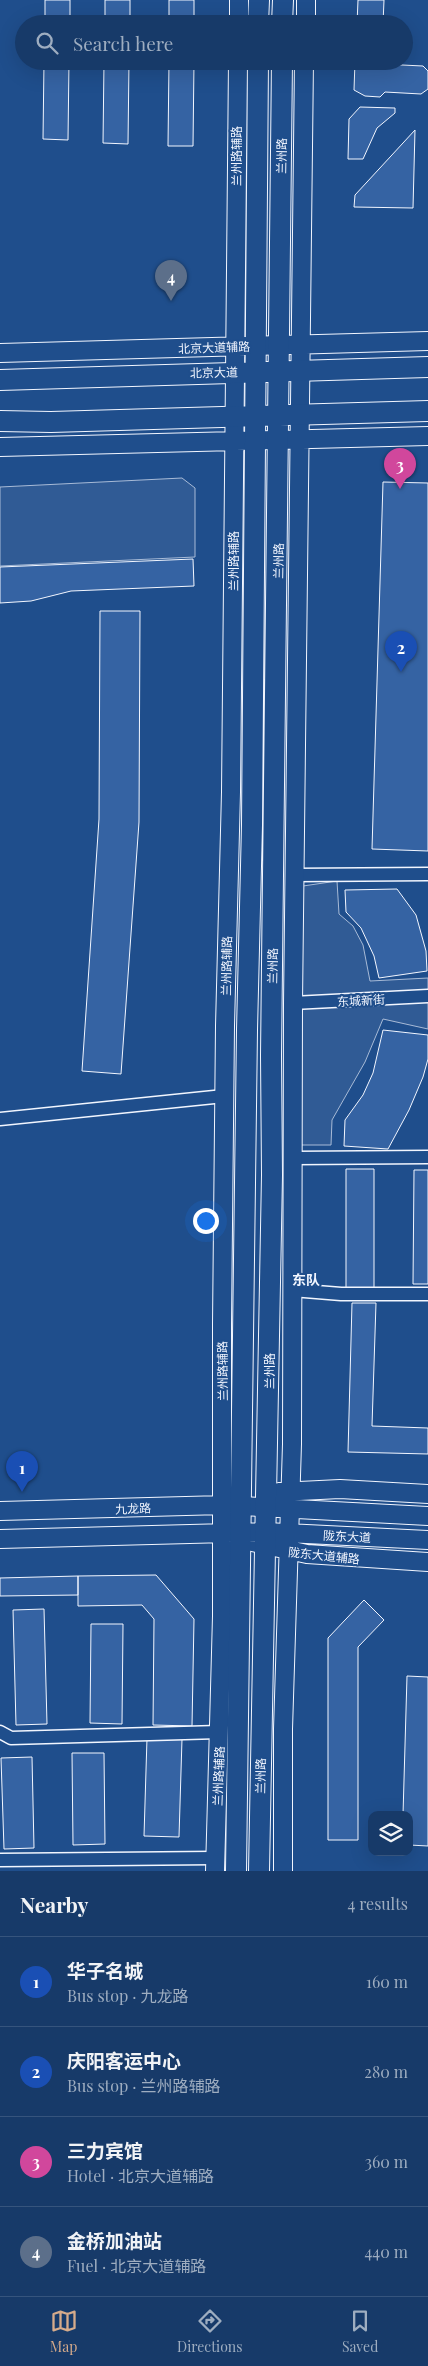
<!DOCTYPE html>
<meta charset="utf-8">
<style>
:root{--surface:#173a69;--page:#20416f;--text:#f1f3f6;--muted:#9eadc0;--line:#36547d;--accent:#d6ab8b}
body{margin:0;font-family:"Playfair Display","Noto Sans SC",serif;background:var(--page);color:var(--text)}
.controls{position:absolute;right:15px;bottom:15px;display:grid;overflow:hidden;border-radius:10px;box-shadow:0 5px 20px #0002}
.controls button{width:45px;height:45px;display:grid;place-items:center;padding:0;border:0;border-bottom:1px solid var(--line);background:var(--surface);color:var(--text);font:25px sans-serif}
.you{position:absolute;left:205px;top:1220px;width:18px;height:18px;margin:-12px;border:4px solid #fff;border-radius:50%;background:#1a73e8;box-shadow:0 0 0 8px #1a73e833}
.badge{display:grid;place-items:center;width:32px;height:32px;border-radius:50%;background:var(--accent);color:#fff;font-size:16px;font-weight:700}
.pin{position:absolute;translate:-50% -41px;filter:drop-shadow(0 1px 2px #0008)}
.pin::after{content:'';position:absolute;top:26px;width:18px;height:15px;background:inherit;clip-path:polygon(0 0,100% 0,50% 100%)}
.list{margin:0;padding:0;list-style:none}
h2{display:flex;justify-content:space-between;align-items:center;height:65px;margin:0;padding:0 20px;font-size:21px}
h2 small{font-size:16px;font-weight:400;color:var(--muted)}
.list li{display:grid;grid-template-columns:32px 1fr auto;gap:15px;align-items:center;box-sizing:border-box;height:90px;padding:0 20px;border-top:1px solid var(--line)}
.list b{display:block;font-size:19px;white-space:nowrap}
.list p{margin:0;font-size:16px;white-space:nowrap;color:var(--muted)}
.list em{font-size:16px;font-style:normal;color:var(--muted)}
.icon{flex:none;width:28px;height:28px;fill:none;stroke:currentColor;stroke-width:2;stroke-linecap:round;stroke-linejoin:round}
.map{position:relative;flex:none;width:428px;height:1871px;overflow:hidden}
.search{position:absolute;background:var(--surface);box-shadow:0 5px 20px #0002;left:15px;right:15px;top:15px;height:55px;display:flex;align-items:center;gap:12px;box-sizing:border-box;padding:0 18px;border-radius:28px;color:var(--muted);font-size:19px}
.sheet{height:425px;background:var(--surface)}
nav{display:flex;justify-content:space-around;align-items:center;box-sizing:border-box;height:70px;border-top:1px solid var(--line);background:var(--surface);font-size:14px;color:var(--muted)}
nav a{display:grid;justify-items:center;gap:2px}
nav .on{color:var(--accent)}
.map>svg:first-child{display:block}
</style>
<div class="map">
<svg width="428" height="1871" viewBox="0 0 428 1871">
<rect width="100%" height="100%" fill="#1f4e8c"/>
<path fill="#305b95" stroke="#a8bbd7" d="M 182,478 L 195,488 L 195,557 L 0,566 L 0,487 Z
M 337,881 L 339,914 L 353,926 L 363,945 L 370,981 L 428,978 L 428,1029 L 383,1019 L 365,1062 L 332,1120 L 331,1145 L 300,1145 L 303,886 Z"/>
<path fill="#3563a3" stroke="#f2f6ff" d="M 45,0 L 70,0 L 70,24 L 45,24 Z
M 105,0 L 130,0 L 130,24 L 105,24 Z
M 169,0 L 194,0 L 194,24 L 169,24 Z
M 358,0 L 384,0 L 383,24 L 357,24 Z
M 44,61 L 69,61 L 68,140 L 43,139 Z
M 104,61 L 129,61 L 128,144 L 103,143 Z
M 169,61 L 194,61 L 193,146 L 168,146 Z
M 355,61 L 381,61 L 381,64 L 423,66 L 428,71 L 428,89 L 421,94 L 385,92 L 380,97 L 365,96 L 354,90 Z
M 360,107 L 395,108 L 395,113 L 377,128 L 363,159 L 348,159 L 349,119 Z
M 415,130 L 413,208 L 354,207 L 355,195 Z
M 383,482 L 428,483 L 428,851 L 372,849 Z
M 193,559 L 194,586 L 71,591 L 31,601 L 0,603 L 0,567 Z
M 100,611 L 140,611 L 139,822 L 121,1074 L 82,1071 L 99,819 Z
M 397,889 L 416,915 L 426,951 L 427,971 L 379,978 L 374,956 L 361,928 L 346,912 L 345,890 Z
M 383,1030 L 428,1035 L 428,1059 L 423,1077 L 409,1110 L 388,1149 L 344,1146 L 345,1120 L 363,1095 L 373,1073 Z
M 346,1169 L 374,1169 L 374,1288 L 346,1288 Z
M 414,1170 L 428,1170 L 428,1284 L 413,1284 Z
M 352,1303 L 376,1303 L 372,1426 L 428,1428 L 428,1454 L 348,1452 Z
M 156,1575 L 194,1619 L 192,1726 L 153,1725 L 154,1619 L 142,1605 L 78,1606 L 78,1576 Z
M 78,1576 L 78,1595 L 0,1596 L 0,1578 Z
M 364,1600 L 384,1620 L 358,1647 L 358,1840 L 328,1840 L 328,1638 Z
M 44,1609 L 47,1724 L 16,1725 L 13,1610 Z
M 91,1624 L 123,1624 L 122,1724 L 90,1723 Z
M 407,1676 L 428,1677 L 428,1846 L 409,1845 L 409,1815 L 403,1815 Z
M 147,1738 L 182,1739 L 179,1837 L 144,1836 Z
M 72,1753 L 104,1753 L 105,1844 L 73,1845 Z
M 32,1757 L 34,1848 L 4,1849 L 1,1758 Z"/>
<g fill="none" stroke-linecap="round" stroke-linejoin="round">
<g stroke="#f2f6ff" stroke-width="15">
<path id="street" d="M 295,875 L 428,874
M 293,1003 L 428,996
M 0,1119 L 224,1096
M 294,1158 L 428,1157
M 292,1290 L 341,1294 L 428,1294
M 0,1732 L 11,1738 L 219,1732
M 0,1860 L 215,1858"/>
</g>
<g stroke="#f2f6ff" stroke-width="20">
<path id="secondary" d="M 239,24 L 239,0
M 306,24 L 306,0
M 0,353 L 428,341
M 0,447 L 428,436
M 279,1492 L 340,1489 L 428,1494
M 0,1511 L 223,1505 L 428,1516
M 0,1539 L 266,1532 L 428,1540
M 252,1542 L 307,1554 L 428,1562
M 215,1871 L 222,1616 L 222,1324 L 225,1026 L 231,792 L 238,61
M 283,1871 L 283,1729 L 292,1444 L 293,1003 L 304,61"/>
</g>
<g stroke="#f2f6ff" stroke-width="22">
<path id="primary" d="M 258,24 L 259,0
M 282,24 L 283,0
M 0,380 L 428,367
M 0,421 L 51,422 L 428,411
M 236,1871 L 247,1030 L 252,825 L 258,61
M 259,1871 L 272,1175 L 271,1056 L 282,61"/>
</g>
<use href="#street" stroke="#1f4e8c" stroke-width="12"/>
<use href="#secondary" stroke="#1f4e8c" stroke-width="18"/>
<use href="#primary" stroke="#1f4e8c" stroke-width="20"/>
</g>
<g text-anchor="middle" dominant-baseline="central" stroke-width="4" stroke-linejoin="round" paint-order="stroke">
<g font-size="12" fill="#f2f6ff" stroke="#1f4e8c">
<text transform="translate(236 156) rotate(-90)">兰州路辅路</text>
<text transform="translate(281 156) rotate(-89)">兰州路</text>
<text transform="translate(214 347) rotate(-2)">北京大道辅路</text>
<text transform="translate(214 372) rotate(-1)">北京大道</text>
<text transform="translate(233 561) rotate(-90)">兰州路辅路</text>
<text transform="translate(278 561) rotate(-89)">兰州路</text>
<text transform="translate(226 966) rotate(-89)">兰州路辅路</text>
<text transform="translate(272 966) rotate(-89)">兰州路</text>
<text transform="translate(361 1000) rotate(-3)">东城新街</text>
<text transform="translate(222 1371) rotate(-91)">兰州路辅路</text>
<text transform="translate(269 1371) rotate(-90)">兰州路</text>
<text transform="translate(133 1508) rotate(-2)">九龙路</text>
<text transform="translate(347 1536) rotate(3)">陇东大道</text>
<text transform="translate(324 1555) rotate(6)">陇东大道辅路</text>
<text transform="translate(218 1776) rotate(-88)">兰州路辅路</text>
<text transform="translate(260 1776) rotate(-89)">兰州路</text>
</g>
<g font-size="14" font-weight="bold" fill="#f2f6ff" stroke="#1f4e8c">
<text x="306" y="1279">东队</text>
</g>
</g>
</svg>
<div class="controls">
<button><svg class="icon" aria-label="layers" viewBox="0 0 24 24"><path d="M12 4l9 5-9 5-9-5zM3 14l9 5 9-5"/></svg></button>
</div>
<div class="you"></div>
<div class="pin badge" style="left:22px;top:1492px;background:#1a4fb4">1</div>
<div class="pin badge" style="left:401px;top:672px;background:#1a4fb4">2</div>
<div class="pin badge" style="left:400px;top:489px;background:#d1479c">3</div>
<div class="pin badge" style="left:171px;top:301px;background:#5c6f8a">4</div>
<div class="search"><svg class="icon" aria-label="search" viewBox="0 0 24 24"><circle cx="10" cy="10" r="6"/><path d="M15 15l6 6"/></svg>Search here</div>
</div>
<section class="sheet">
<h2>Nearby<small>4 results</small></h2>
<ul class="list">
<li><span class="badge" style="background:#1a4fb4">1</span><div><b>华子名城</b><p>Bus stop · 九龙路</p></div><em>160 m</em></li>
<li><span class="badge" style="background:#1a4fb4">2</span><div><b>庆阳客运中心</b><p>Bus stop · 兰州路辅路</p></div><em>280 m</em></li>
<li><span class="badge" style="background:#d1479c">3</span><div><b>三力宾馆</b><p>Hotel · 北京大道辅路</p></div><em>360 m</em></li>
<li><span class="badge" style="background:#5c6f8a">4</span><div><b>金桥加油站</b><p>Fuel · 北京大道辅路</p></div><em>440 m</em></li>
</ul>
</section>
<nav>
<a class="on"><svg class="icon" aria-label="map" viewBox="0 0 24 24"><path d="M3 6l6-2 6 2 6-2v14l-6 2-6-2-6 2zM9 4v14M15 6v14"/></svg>Map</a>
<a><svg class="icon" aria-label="directions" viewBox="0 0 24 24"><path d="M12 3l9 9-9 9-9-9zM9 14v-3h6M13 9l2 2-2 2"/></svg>Directions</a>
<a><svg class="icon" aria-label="saved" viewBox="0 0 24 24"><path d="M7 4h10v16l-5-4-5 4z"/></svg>Saved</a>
</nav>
